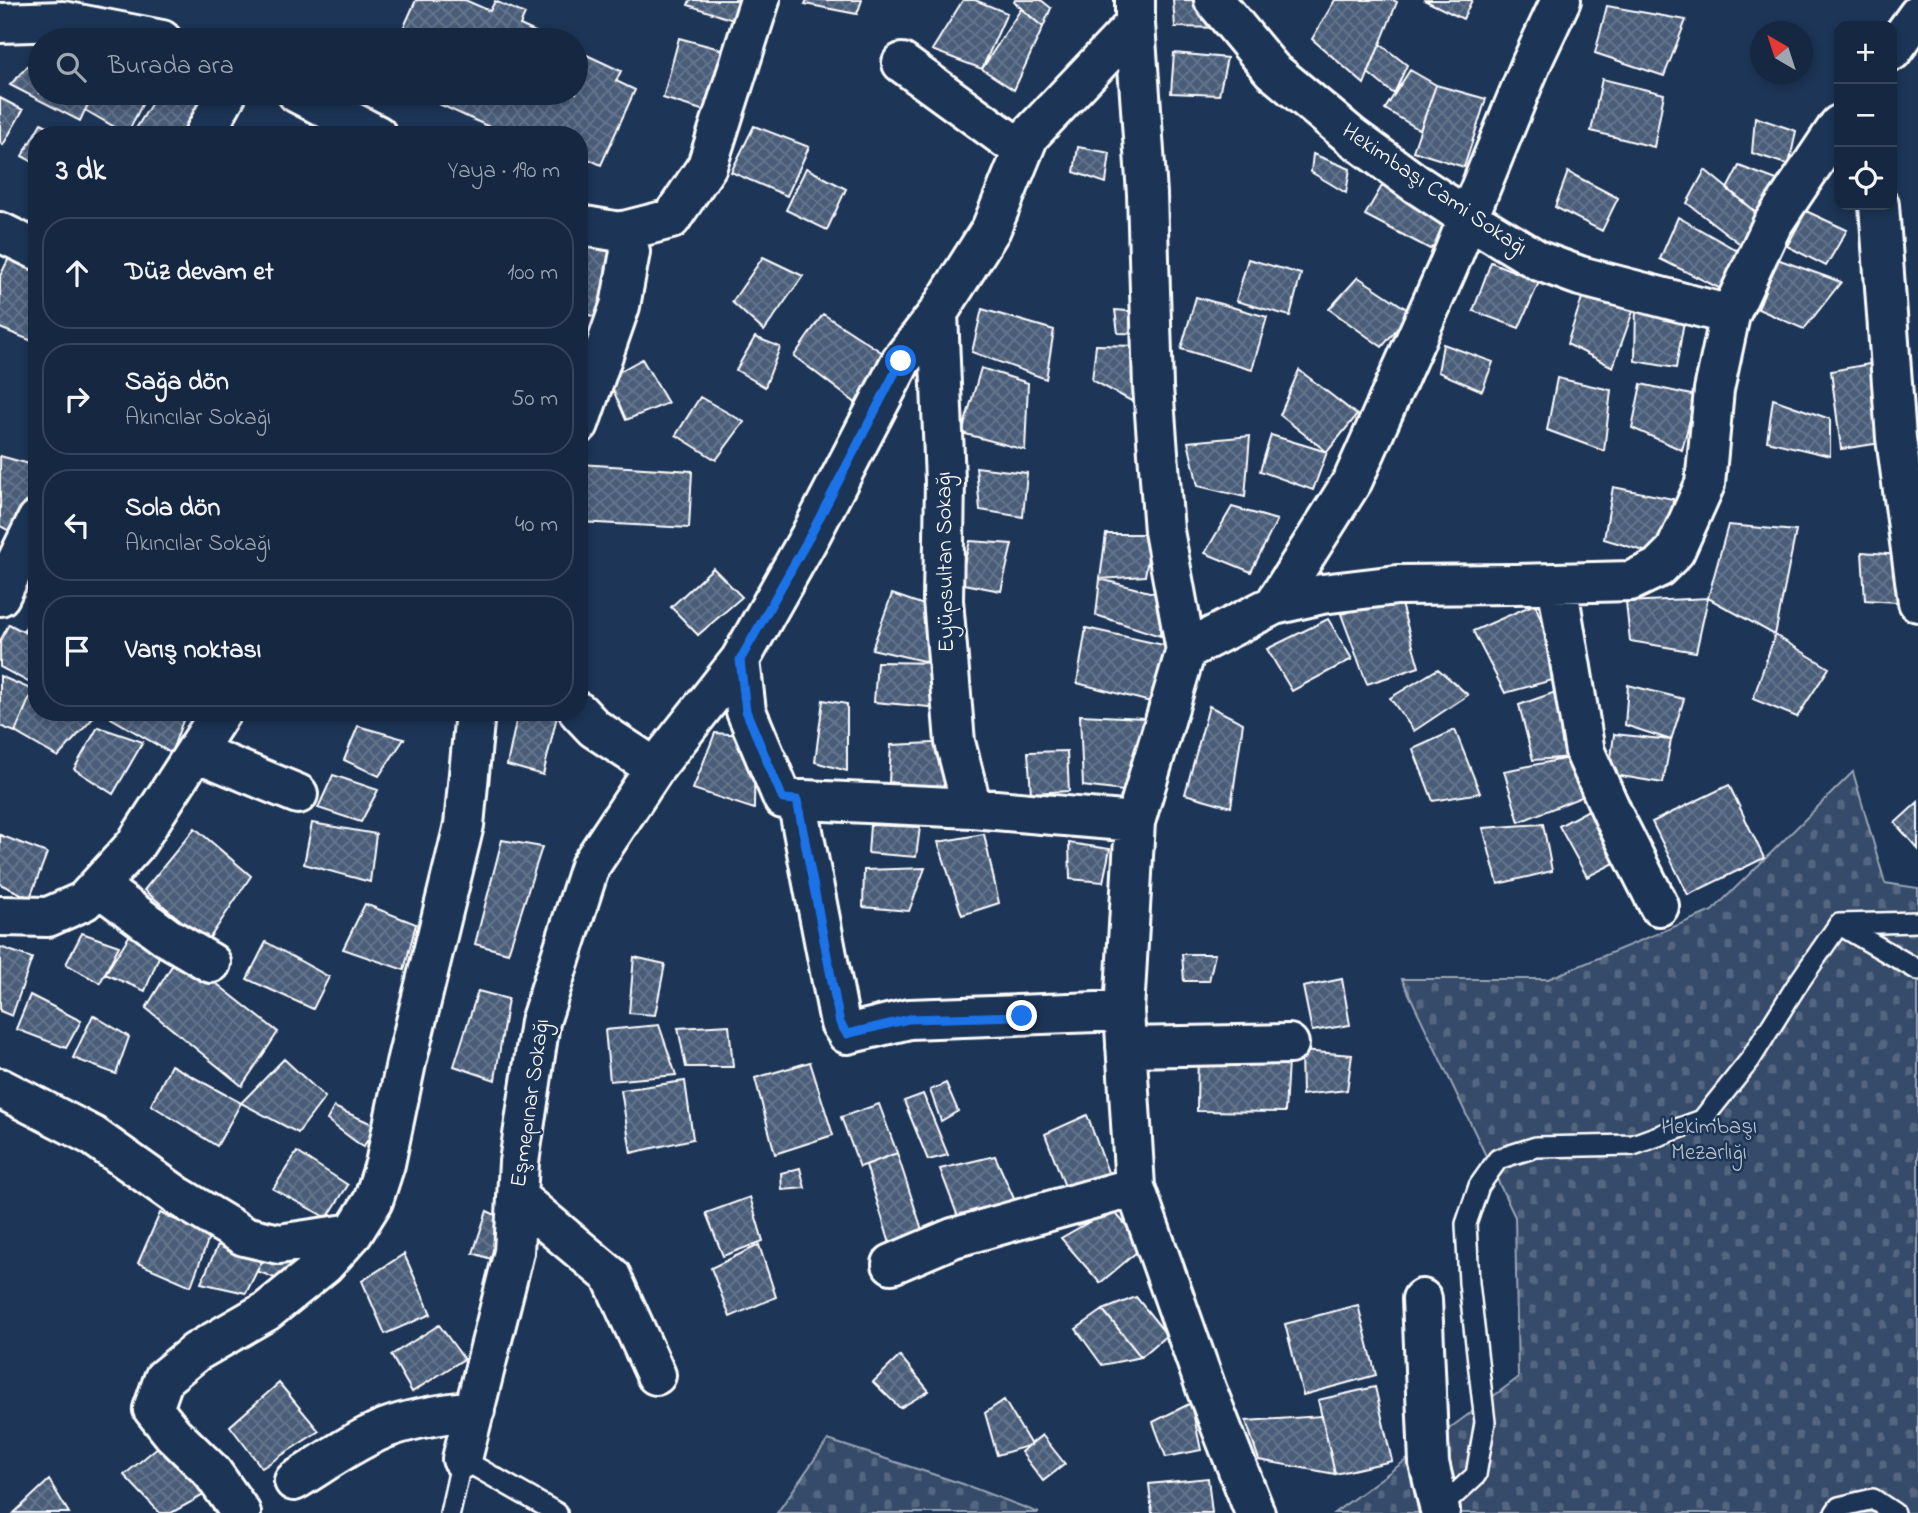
<!DOCTYPE html>
<html lang="tr">
<meta charset="utf-8">
<style>
:root{--surface:#162841;--page:#1f3048;--text:#f1f3f6;--muted:#9ea6b1;--line:#35445a}
body{margin:0;font-family:"Indie Flower",sans-serif;background:var(--page);color:var(--text)}
.controls{position:absolute;right:21px;top:21px;display:grid;overflow:hidden;border-radius:14px;box-shadow:0 4px 10px #0003}
.controls button{width:63px;height:63px;display:grid;place-items:center;padding:0;border:0;border-bottom:2px solid var(--line);background:var(--surface);color:var(--text);font:35px sans-serif}
.compass{position:absolute;left:1750px;top:21px;width:63px;height:63px;border-radius:50%;background:var(--surface);box-shadow:0 4px 10px #0003;rotate:321deg}
.stop{position:absolute;width:21px;height:21px;margin:-16px;border:5px solid #1a73e8;border-radius:50%;background:#fff}
.stop.end{background:#1a73e8;border-color:#fff;box-shadow:0 2px 7px #0008}
.list{margin:0;padding:0;list-style:none}
h2{display:flex;justify-content:space-between;align-items:center;height:91px;margin:0;padding:0 28px;font-size:30px}
h2 small{font-size:23px;font-weight:400;color:var(--muted)}
.list li{display:grid;grid-template-columns:46px 1fr auto;gap:21px;align-items:center;box-sizing:border-box;height:112px;margin:0 14px 14px;padding:0 14px;border:2px solid var(--line);border-radius:28px}
.list b{display:block;font-size:26px;white-space:nowrap}
.list p{margin:0;font-size:23px;white-space:nowrap;color:var(--muted)}
.list em{font-size:23px;font-style:normal;color:var(--muted)}
.icon{flex:none;width:38px;height:38px;fill:none;stroke:currentColor;stroke-width:2;stroke-linecap:round;stroke-linejoin:round}
.map{position:relative;flex:none;width:1918px;height:1513px;overflow:hidden}
.search{position:absolute;background:var(--surface);box-shadow:0 4px 10px #0003;left:28px;top:28px;width:560px;height:77px;display:flex;align-items:center;gap:18px;box-sizing:border-box;padding:0 24px;border-radius:38px;color:var(--muted);font-size:26px}
.panel{position:absolute;background:var(--surface);box-shadow:0 4px 10px #0003;left:28px;top:126px;width:560px;height:595px;border-radius:28px}
.map>svg:first-child{display:block}
</style>
<div class="map">
<svg width="1918" height="1513" viewBox="0 0 1918 1513">
<defs>
<pattern id="cemetery-stones" width="16" height="16" patternUnits="userSpaceOnUse" patternTransform="scale(1.75)"><rect width="16" height="16" fill="#364b69"/><path d="M2 7V4a2 2 0 0 1 4 0v3zM10 15v-3a2 2 0 0 1 4 0v3z" fill="#546680"/></pattern>
<pattern id="building-cross-hatch" width="8" height="8" patternUnits="userSpaceOnUse" patternTransform="scale(1.75)"><rect width="8" height="8" fill="#4a5d79"/><path d="M0 0l8 8M0 8l8-8" fill="none" stroke="#65758d"/></pattern>
</defs>
<rect width="100%" height="100%" fill="#1d3557"/>
<filter id="ink" filterUnits="userSpaceOnUse"><feTurbulence type="fractalNoise" baseFrequency=".0143" numOctaves="2"/><feDisplacementMap in="SourceGraphic" scale="14" xChannelSelector="R" yChannelSelector="G"/><feConvolveMatrix kernelMatrix="1 2 1 2 8 2 1 2 1" color-interpolation-filters="sRGB"/></filter>
<g filter="url(#ink)">
<path fill="url(#cemetery-stones)" stroke="#9aa5b4" stroke-width="2" d="M 1853,772 L 1885,883 L 1918,888 L 1918,1513 L 1334,1513 L 1518,1378 L 1515,1217 L 1402,979 L 1548,979 L 1712,911 Z
M 828,1440 L 963,1484 L 1039,1513 L 777,1513 Z"/>
<path fill="url(#building-cross-hatch)" stroke="#fff" stroke-width="2" d="M 416,0 L 465,0 L 490,11 L 495,1 L 525,14 L 520,25 L 553,40 L 398,40 Z
M 690,0 L 757,0 L 751,26 L 688,5 Z
M 807,0 L 862,0 L 857,14 L 805,4 Z
M 963,0 L 975,0 L 1007,13 L 982,69 L 932,50 Z
M 1015,0 L 1041,0 L 1051,8 L 1043,27 L 1014,2 Z
M 1173,0 L 1210,0 L 1225,28 L 1175,27 Z
M 1335,0 L 1393,0 L 1397,2 L 1364,84 L 1312,39 Z
M 1424,0 L 1472,0 L 1463,19 Z
M 1607,6 L 1686,20 L 1664,76 L 1595,53 Z
M 1021,9 L 1043,27 L 1014,90 L 982,69 Z
M 679,38 L 727,51 L 708,112 L 663,98 Z
M 1380,44 L 1407,65 L 1394,94 L 1368,73 Z
M 576,50 L 621,71 L 616,81 L 635,90 L 601,165 L 582,156 L 579,161 L 579,135 L 507,135 L 415,93 L 576,93 Z
M 1174,53 L 1227,58 L 1219,95 L 1171,93 Z
M 38,55 L 40,56 L 40,93 L 93,93 L 80,121 L 10,85 Z
M 1410,70 L 1436,85 L 1420,130 L 1385,109 Z
M 1602,79 L 1664,94 L 1654,147 L 1591,131 Z
M 1436,85 L 1486,99 L 1464,167 L 1413,151 Z
M 95,93 L 148,93 L 127,134 L 85,110 Z
M 158,93 L 198,93 L 206,97 L 195,135 L 132,135 Z
M 0,98 L 23,110 L 3,145 L 0,143 Z
M 1755,117 L 1796,131 L 1789,165 L 1752,153 Z
M 41,123 L 66,135 L 37,135 L 37,164 L 22,156 Z
M 754,126 L 809,147 L 787,196 L 731,172 Z
M 1078,147 L 1110,153 L 1106,183 L 1074,172 Z
M 1313,154 L 1350,169 L 1346,193 L 1311,172 Z
M 1739,166 L 1782,182 L 1759,215 L 1727,189 Z
M 1393,167 L 1449,232 L 1430,249 L 1365,215 Z
M 806,168 L 846,189 L 827,230 L 786,210 Z
M 1705,170 L 1772,225 L 1757,257 L 1687,203 Z
M 1568,172 L 1618,198 L 1602,231 L 1555,207 Z
M 1806,211 L 1847,230 L 1826,266 L 1787,246 Z
M 1678,217 L 1743,254 L 1723,290 L 1660,259 Z
M 579,241 L 630,252 L 606,320 L 579,312 Z
M 13,250 L 37,257 L 37,343 L 0,328 L 0,276 Z
M 763,257 L 803,276 L 764,331 L 732,302 Z
M 1248,259 L 1301,274 L 1290,316 L 1236,301 Z
M 1777,259 L 1841,282 L 1804,329 L 1758,309 Z
M 1491,262 L 1539,282 L 1519,328 L 1473,311 Z
M 1358,277 L 1411,312 L 1382,347 L 1329,309 Z
M 1196,297 L 1267,317 L 1252,370 L 1181,349 Z
M 1582,298 L 1636,303 L 1613,367 L 1567,344 Z
M 1636,303 L 1687,304 L 1676,368 L 1635,361 Z
M 982,309 L 1054,330 L 1046,379 L 972,352 Z
M 1115,310 L 1140,312 L 1152,334 L 1118,333 Z
M 823,314 L 889,357 L 857,404 L 794,356 Z
M 755,337 L 780,347 L 765,387 L 736,370 Z
M 1443,344 L 1493,362 L 1482,391 L 1438,372 Z
M 1096,345 L 1139,346 L 1139,405 L 1092,380 Z
M 642,359 L 668,403 L 626,420 L 608,378 Z
M 1875,363 L 1888,442 L 1841,449 L 1831,371 Z
M 981,368 L 1028,383 L 1025,450 L 962,433 Z
M 1299,370 L 1357,415 L 1327,452 L 1280,415 Z
M 1557,378 L 1611,390 L 1604,451 L 1547,430 Z
M 1641,384 L 1696,396 L 1682,450 L 1632,428 Z
M 700,397 L 744,422 L 716,460 L 676,435 Z
M 1773,399 L 1830,419 L 1830,456 L 1767,441 Z
M 1271,435 L 1327,452 L 1313,490 L 1260,471 Z
M 1250,436 L 1245,497 L 1198,486 L 1188,442 Z
M 0,456 L 37,466 L 37,507 L 19,536 L 0,526 Z
M 579,464 L 692,471 L 689,528 L 579,522 Z
M 976,467 L 1027,473 L 1023,517 L 980,510 Z
M 1613,487 L 1673,499 L 1667,558 L 1604,539 Z
M 1232,507 L 1277,520 L 1251,572 L 1205,553 Z
M 1728,525 L 1796,531 L 1775,635 L 1708,598 Z
M 1106,534 L 1152,534 L 1145,576 L 1100,579 Z
M 970,541 L 1012,544 L 1001,591 L 959,583 Z
M 1862,552 L 1912,556 L 1913,603 L 1865,600 Z
M 713,568 L 742,597 L 698,635 L 671,607 Z
M 1100,579 L 1161,595 L 1160,636 L 1096,615 Z
M 892,594 L 927,606 L 932,663 L 872,649 Z
M 1399,597 L 1419,667 L 1367,684 L 1341,614 Z
M 1708,598 L 1696,652 L 1630,641 L 1626,602 Z
M 1535,604 L 1563,677 L 1505,693 L 1473,631 Z
M 37,607 L 37,637 L 24,630 Z
M 1328,619 L 1352,659 L 1292,691 L 1267,649 Z
M 9,624 L 37,639 L 37,670 L 30,683 L 0,667 L 0,641 Z
M 1086,628 L 1186,650 L 1170,707 L 1077,683 Z
M 1775,635 L 1829,668 L 1797,717 L 1753,699 Z
M 877,662 L 948,663 L 952,709 L 874,702 Z
M 1438,669 L 1468,695 L 1414,731 L 1390,698 Z
M 0,676 L 33,690 L 15,732 L 0,726 Z
M 1628,685 L 1684,699 L 1671,740 L 1625,725 Z
M 1564,689 L 1574,757 L 1533,760 L 1519,705 Z
M 33,690 L 37,692 L 37,712 L 83,712 L 94,717 L 58,757 L 15,732 Z
M 823,700 L 847,704 L 847,771 L 815,762 Z
M 1209,706 L 1243,723 L 1231,807 L 1185,794 Z
M 113,712 L 180,712 L 185,715 L 171,753 L 111,718 Z
M 518,712 L 558,712 L 543,775 L 507,765 Z
M 1080,715 L 1144,718 L 1131,792 L 1083,786 Z
M 358,726 L 404,739 L 379,776 L 344,760 Z
M 98,727 L 143,742 L 113,794 L 74,769 Z
M 1455,730 L 1480,793 L 1433,801 L 1413,749 Z
M 715,733 L 755,736 L 754,809 L 693,789 Z
M 1614,734 L 1671,740 L 1663,783 L 1609,774 Z
M 955,742 L 945,789 L 889,782 L 891,745 Z
M 1067,751 L 1069,791 L 1031,793 L 1028,752 Z
M 1574,757 L 1589,794 L 1519,822 L 1504,771 Z
M 333,775 L 378,790 L 361,822 L 318,808 Z
M 1729,785 L 1764,858 L 1688,895 L 1652,822 Z
M 1918,802 L 1918,849 L 1895,823 Z
M 1594,807 L 1624,858 L 1587,877 L 1559,826 Z
M 312,823 L 376,834 L 370,882 L 304,864 Z
M 1543,824 L 1552,871 L 1498,884 L 1483,828 Z
M 870,825 L 920,827 L 916,857 L 868,853 Z
M 195,828 L 251,876 L 207,942 L 144,890 Z
M 984,834 L 999,903 L 962,915 L 938,842 Z
M 0,835 L 47,853 L 30,898 L 0,884 Z
M 502,840 L 542,847 L 508,953 L 475,944 Z
M 1069,843 L 1110,849 L 1103,882 L 1070,879 Z
M 925,868 L 909,911 L 863,907 L 864,870 Z
M 365,904 L 416,924 L 404,970 L 343,949 Z
M 133,930 L 167,937 L 145,991 L 105,974 Z
M 82,933 L 119,946 L 100,983 L 66,964 Z
M 266,942 L 329,977 L 313,1009 L 247,979 Z
M 0,947 L 32,958 L 12,1016 L 0,1011 Z
M 179,954 L 278,1032 L 242,1086 L 146,1008 Z
M 1182,954 L 1215,954 L 1209,981 L 1184,981 Z
M 634,957 L 665,964 L 655,1015 L 629,1013 Z
M 1342,979 L 1350,1025 L 1312,1031 L 1303,987 Z
M 478,991 L 508,999 L 495,1080 L 454,1066 Z
M 30,995 L 81,1021 L 66,1048 L 16,1029 Z
M 93,1015 L 129,1037 L 116,1074 L 73,1058 Z
M 659,1025 L 676,1075 L 610,1081 L 605,1030 Z
M 729,1025 L 733,1067 L 686,1067 L 678,1028 Z
M 1289,1044 L 1285,1112 L 1197,1111 L 1198,1046 Z
M 1301,1051 L 1352,1055 L 1347,1090 L 1302,1095 Z
M 284,1059 L 325,1097 L 298,1133 L 241,1103 Z
M 810,1062 L 833,1135 L 775,1154 L 755,1078 Z
M 171,1065 L 241,1103 L 217,1146 L 151,1105 Z
M 685,1081 L 693,1139 L 631,1153 L 621,1090 Z
M 946,1083 L 958,1111 L 941,1121 L 930,1090 Z
M 923,1094 L 948,1155 L 928,1160 L 904,1101 Z
M 879,1104 L 897,1153 L 860,1167 L 841,1117 Z
M 334,1107 L 377,1126 L 363,1147 L 327,1120 Z
M 1087,1115 L 1109,1175 L 1072,1205 L 1045,1134 Z
M 297,1152 L 348,1185 L 327,1218 L 273,1189 Z
M 897,1153 L 925,1239 L 891,1247 L 866,1165 Z
M 995,1156 L 1019,1210 L 963,1230 L 940,1169 Z
M 800,1168 L 805,1188 L 782,1190 L 781,1173 Z
M 750,1197 L 763,1241 L 723,1256 L 706,1213 Z
M 1112,1209 L 1144,1246 L 1100,1283 L 1061,1238 Z
M 487,1211 L 504,1219 L 497,1261 L 473,1253 Z
M 160,1213 L 210,1235 L 191,1286 L 138,1263 Z
M 222,1236 L 266,1253 L 246,1293 L 201,1283 Z
M 759,1245 L 776,1297 L 730,1317 L 711,1268 Z
M 266,1253 L 305,1264 L 297,1287 L 257,1271 Z
M 404,1254 L 431,1314 L 385,1334 L 362,1281 Z
M 1136,1297 L 1167,1335 L 1141,1357 L 1103,1310 Z
M 1358,1305 L 1376,1375 L 1303,1395 L 1285,1324 Z
M 1103,1310 L 1141,1357 L 1102,1365 L 1076,1329 Z
M 439,1325 L 464,1359 L 412,1392 L 391,1355 Z
M 900,1356 L 929,1391 L 900,1408 L 873,1382 Z
M 279,1383 L 319,1431 L 262,1468 L 230,1426 Z
M 1375,1387 L 1392,1461 L 1335,1474 L 1318,1400 Z
M 1004,1400 L 1031,1445 L 997,1455 L 985,1413 Z
M 1191,1403 L 1201,1450 L 1166,1457 L 1153,1422 Z
M 1322,1416 L 1335,1474 L 1259,1460 L 1246,1421 Z
M 1042,1435 L 1065,1464 L 1043,1481 L 1021,1452 Z
M 165,1441 L 213,1490 L 171,1513 L 160,1513 L 124,1475 Z
M 1208,1478 L 1212,1513 L 1152,1513 L 1149,1484 Z
M 49,1480 L 69,1513 L 14,1513 Z"/>
<g fill="none" stroke-linecap="round" stroke-linejoin="round">
<g stroke="#fff" stroke-width="24">
<path id="service" d="M 1840,925 L 1918,970
M 1436,1512 L 1476,1475 L 1485,1422 L 1469,1283 L 1466,1224 L 1479,1186 L 1498,1159 L 1536,1147 L 1633,1145 L 1702,1120 L 1750,1060 L 1795,988 L 1839,924 L 1918,922
M 450,1513 L 462,1459 L 557,1513
M 1835,1513 L 1839,1507 L 1873,1499 L 1894,1513"/>
</g>
<g stroke="#fff" stroke-width="44">
<path id="minor" d="M 1135,0 L 1135,24 L 1029,136 L 991,229 L 938,313 L 901,361 L 810,536 L 740,660 L 746,711 L 783,799 L 972,808 L 1135,822 L 1186,650 L 1274,605 L 1353,480 L 1448,267 L 1531,64 L 1561,0
M 1214,0 L 1272,70 L 1351,136 L 1415,183 L 1468,218 L 1539,261 L 1580,276 L 1730,315 L 1772,225 L 1839,125
M 0,23 L 63,21 L 162,40
M 1135,24 L 1147,194 L 1153,387 L 1164,531 L 1186,650
M 1892,51 L 1918,15
M 902,63 L 1023,151
M 297,93 L 377,135
M 204,135 L 227,93
M 1879,205 L 1896,438 L 1918,602
M 579,225 L 620,232 L 671,219 L 707,166 L 760,0
M 0,232 L 37,250
M 938,313 L 945,481 L 943,600 L 955,742 L 972,808
M 579,424 L 620,306 L 630,252 L 626,231
M 1557,583 L 1585,752 L 1615,819 L 1659,906
M 0,596 L 37,520
M 1274,605 L 1322,594 L 1397,585 L 1515,584 L 1631,581 L 1658,568 L 1675,551 L 1705,484 L 1714,390 L 1730,315
M 579,712 L 594,728 L 655,768
M 196,752 L 298,794
M 797,800 L 840,1023 L 847,1034 L 909,1019 L 1124,1011
M 1135,822 L 1124,1011 L 1135,1187 L 1207,1391 L 1255,1513
M 98,886 L 167,937 L 211,963
M 0,916 L 48,917 L 84,901 L 135,845 L 221,712
M 1126,1047 L 1289,1044
M 0,1088 L 93,1136 L 176,1195 L 244,1236 L 279,1244 L 353,1233
M 517,1197 L 611,1276 L 656,1375
M 892,1264 L 953,1238 L 1135,1187
M 1422,1299 L 1429,1463 L 1440,1511
M 462,1459 L 514,1252 L 519,1162 L 540,1022 L 590,866 L 655,768 L 740,660
M 294,1481 C 324,1463 362,1435 395,1425 C 421,1417 448,1413 475,1410
M 241,1513 L 212,1472 L 173,1434 L 153,1409 L 164,1378 L 196,1352 L 267,1311 L 324,1265 L 353,1233 L 373,1201 L 385,1164 L 406,1063 L 464,825 L 475,712"/>
</g>
<use href="#service" stroke="#1d3557" stroke-width="19"/>
<use href="#minor" stroke="#1d3557" stroke-width="38"/>
</g>
</g>
<g fill="none" stroke-linecap="round" stroke-linejoin="round" filter="url(#ink)">
<path stroke="#1a73e8" stroke-width="9" d="M 901,361 L 810,536 L 740,660 L 746,711 L 783,799 L 797,800 L 840,1023 L 847,1034 L 909,1019 L 1022,1016"/>
</g>
<g text-anchor="middle" dominant-baseline="central" stroke-width="5" stroke-linejoin="round" paint-order="stroke">
<g font-size="23" fill="#fff" stroke="#1d3557">
<text transform="translate(1434 190) rotate(34)">Hekimbaşı Cami Sokağı</text>
<text transform="translate(946 562) rotate(-91)">Eyüpsultan Sokağı</text>
<text transform="translate(531 1103) rotate(-82)">Eşmepınar Sokağı</text>
</g>
<g font-size="23" fill="#b9c0ca" stroke="#1d3557">
<text x="1709" y="1127">Hekimbaşı<tspan x="1709" dy="26">Mezarlığı</tspan></text>
</g>
</g>
</svg>
<div class="controls">
<button>+</button>
<button>−</button>
<button><svg class="icon" aria-label="locate" viewBox="0 0 24 24"><circle cx="12" cy="12" r="6"/><path d="M12 2v4M12 18v4M2 12h4M18 12h4"/></svg></button>
</div>
<svg class="compass" viewBox="-18 -18 36 36"><path d="M0-13l5 13h-10z" fill="#e53935"/><path d="M0 13l5-13h-10z" fill="#9ea6b1"/></svg>
<div class="stop" style="left:901px;top:361px"></div>
<div class="stop end" style="left:1022px;top:1016px"></div>
<div class="search"><svg class="icon" aria-label="search" viewBox="0 0 24 24"><circle cx="10" cy="10" r="6"/><path d="M15 15l6 6"/></svg>Burada ara</div>
<section class="panel">
<h2>3 dk<small>Yaya · 190 m</small></h2>
<ul class="list">
<li><svg class="icon" aria-label="ahead" viewBox="0 0 24 24"><path d="M12 20V5M6 11l6-6 6 6"/></svg><div><b>Düz devam et</b></div><em>100 m</em></li>
<li><svg class="icon" aria-label="right" viewBox="0 0 24 24"><path d="M7 20v-9h11M14 6l5 5-5 5"/></svg><div><b>Sağa dön</b><p>Akıncılar Sokağı</p></div><em>50 m</em></li>
<li><svg class="icon" aria-label="left" viewBox="0 0 24 24"><path d="M17 20v-9H6M10 6l-5 5 5 5"/></svg><div><b>Sola dön</b><p>Akıncılar Sokağı</p></div><em>40 m</em></li>
<li><svg class="icon" aria-label="arrive" viewBox="0 0 24 24"><path d="M6 21V4h12l-3 4 3 4H6"/></svg><div><b>Varış noktası</b></div></li>
</ul>
</section>
</div>
